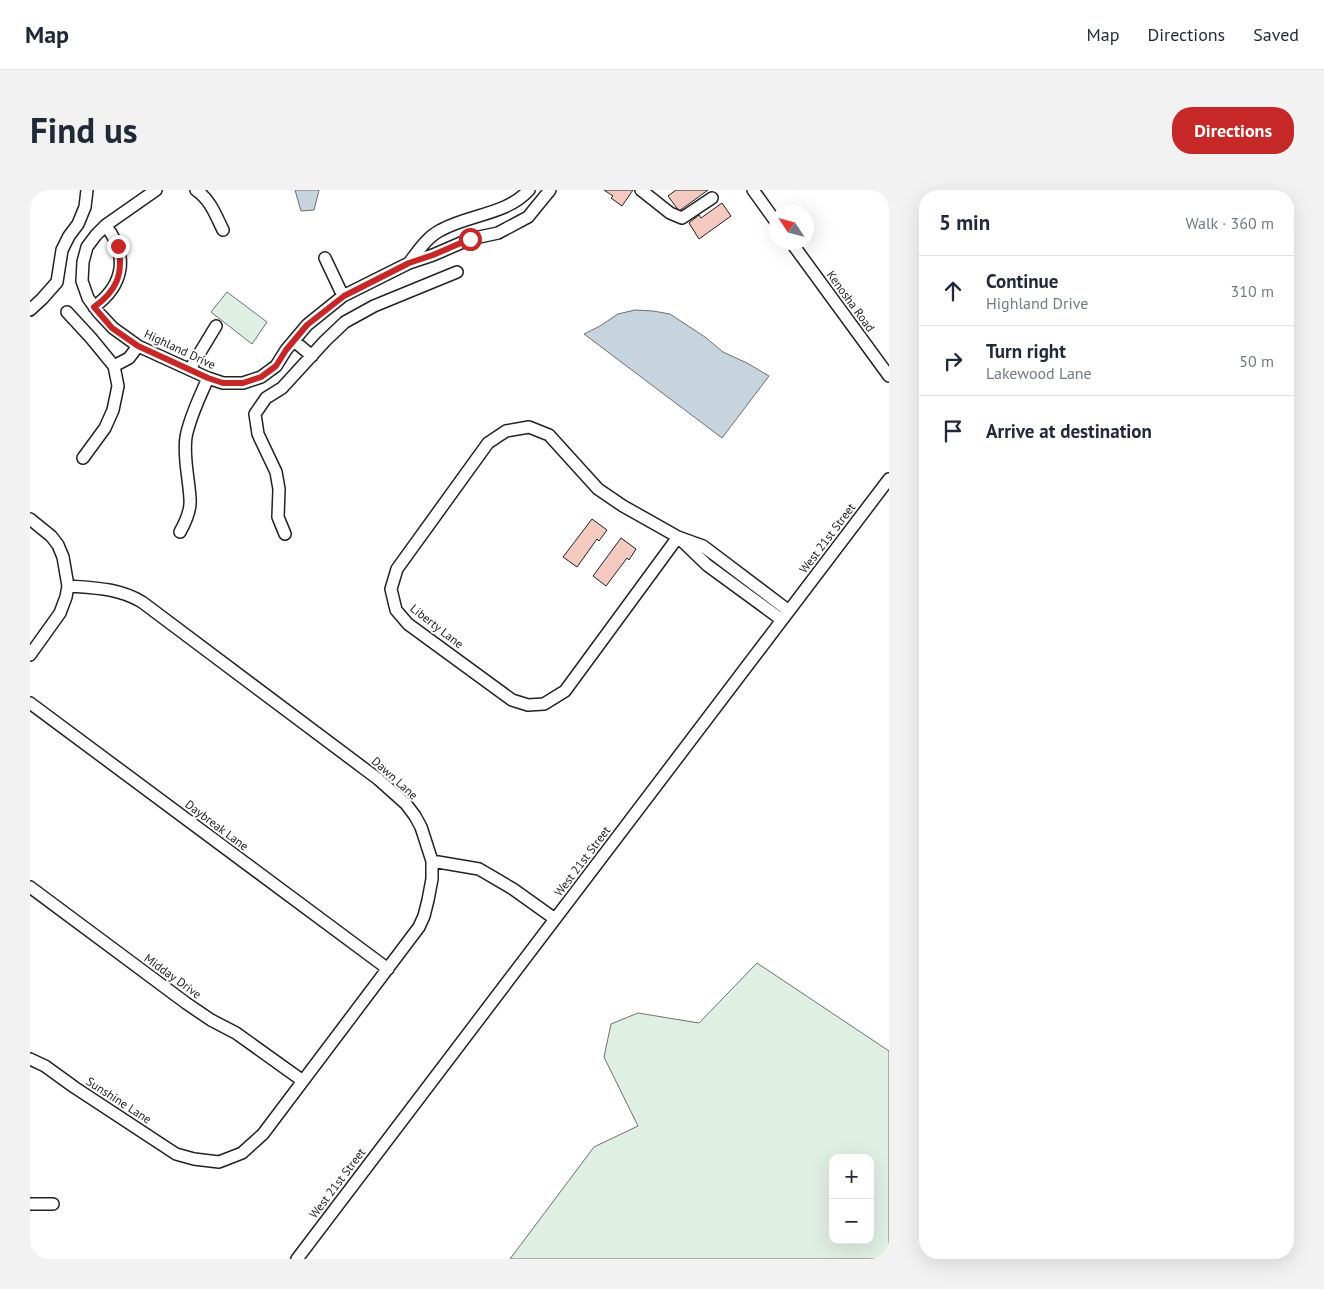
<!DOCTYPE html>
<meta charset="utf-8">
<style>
:root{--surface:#fff;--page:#f2f2f3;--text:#1f2937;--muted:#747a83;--line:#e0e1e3;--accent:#c62828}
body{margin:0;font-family:"PT Sans",sans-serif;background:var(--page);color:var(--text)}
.controls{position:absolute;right:15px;bottom:15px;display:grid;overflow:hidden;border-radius:10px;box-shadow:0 5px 20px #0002}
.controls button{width:45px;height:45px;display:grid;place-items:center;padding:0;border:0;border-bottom:1px solid var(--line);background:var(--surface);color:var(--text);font:25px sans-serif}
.compass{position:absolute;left:739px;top:15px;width:45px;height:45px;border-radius:50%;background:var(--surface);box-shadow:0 5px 20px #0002;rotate:306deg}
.stop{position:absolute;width:15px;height:15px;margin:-11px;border:4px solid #c62828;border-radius:50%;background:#fff}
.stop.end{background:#c62828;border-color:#fff;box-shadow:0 1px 5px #0008}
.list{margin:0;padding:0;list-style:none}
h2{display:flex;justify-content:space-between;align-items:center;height:65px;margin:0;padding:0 20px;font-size:21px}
h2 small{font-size:16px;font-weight:400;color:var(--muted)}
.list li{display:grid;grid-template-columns:32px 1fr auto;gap:15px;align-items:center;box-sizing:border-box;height:70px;padding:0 20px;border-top:1px solid var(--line)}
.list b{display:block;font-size:19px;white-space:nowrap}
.list p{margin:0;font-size:16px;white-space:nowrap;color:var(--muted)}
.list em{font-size:16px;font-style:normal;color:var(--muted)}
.icon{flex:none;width:28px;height:28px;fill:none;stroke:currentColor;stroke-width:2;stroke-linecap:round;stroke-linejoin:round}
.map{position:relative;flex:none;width:859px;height:1069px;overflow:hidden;border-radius:20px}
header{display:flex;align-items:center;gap:30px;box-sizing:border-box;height:70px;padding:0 25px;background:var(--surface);border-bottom:1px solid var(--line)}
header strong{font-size:24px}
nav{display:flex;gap:28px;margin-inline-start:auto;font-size:18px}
.intro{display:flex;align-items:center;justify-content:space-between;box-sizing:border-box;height:120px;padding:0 30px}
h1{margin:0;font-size:35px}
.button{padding:12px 22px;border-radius:20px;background:var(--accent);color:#fff;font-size:18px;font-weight:700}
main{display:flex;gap:30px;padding:0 30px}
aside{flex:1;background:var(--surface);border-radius:20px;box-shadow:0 5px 20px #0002}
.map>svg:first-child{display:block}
</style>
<header>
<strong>Map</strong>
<nav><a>Map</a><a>Directions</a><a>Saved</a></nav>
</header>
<div class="intro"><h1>Find us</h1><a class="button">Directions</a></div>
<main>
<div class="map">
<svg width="859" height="1069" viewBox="0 0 859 1069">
<rect width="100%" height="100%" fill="#fff"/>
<path fill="#e0efe3" stroke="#6f6f6f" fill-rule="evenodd" d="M 197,102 L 237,132 L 222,154 L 181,122 Z
M 727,773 L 859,861 L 859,1069 L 480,1069 L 564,957 L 608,936 L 574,867 L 581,834 L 608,823 L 669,833 ZM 803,968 L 840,968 L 840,1050 L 803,1050 Z"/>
<path fill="#c7d3dd" stroke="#6f6f6f" d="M 265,0 L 289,0 L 284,20 L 271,21 Z
M 605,120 L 623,121 L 640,124 L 675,147 L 693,162 L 717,173 L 739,186 L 692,248 L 554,144 L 570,136 L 588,124 Z"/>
<path fill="#f3c9c0" stroke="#222" d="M 574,0 L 603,0 L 592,16 L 581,8 L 583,6 Z
M 646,0 L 678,0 L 649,21 L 638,6 Z
M 692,13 L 701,26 L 669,49 L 659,33 L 669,25 L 671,28 Z
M 562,329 L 577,340 L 569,351 L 567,349 L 547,377 L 533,367 Z
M 591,348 L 606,359 L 599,370 L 597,368 L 576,396 L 563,386 Z"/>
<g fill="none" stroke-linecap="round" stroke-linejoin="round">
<g stroke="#222" stroke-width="14">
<path id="minor" d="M 126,0 L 76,35 L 66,45 L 57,57 L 53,72 L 52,91 L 58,108 L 68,122 L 83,138 L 108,156 L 178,188 L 193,193 L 213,193 L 231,187 L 246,176 L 256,160 L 277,135 L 313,106 L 379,73 L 403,65 L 440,49 L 468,43 L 498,27 L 520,0
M 166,0 C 180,9 186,26 193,40
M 611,0 L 640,23 L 652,28 L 682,8
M 723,0 L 746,32
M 761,52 L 859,186
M 295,68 L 313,106
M 379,73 C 388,61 397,47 411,40 C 440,24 476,25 499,0
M 64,117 C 94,95 99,66 76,36
M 0,120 L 12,109 L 27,92 L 32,60 L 39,46 L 48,34 L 55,17 L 57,0
M 37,122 L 61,148 L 84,176 L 88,196 L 83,220 L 75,238 L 53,268
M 264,151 L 282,166
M 84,176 L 99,168 L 108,156
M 160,179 L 186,136
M 499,237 L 519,245 L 568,299 L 593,316 L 648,347 L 535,501 L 514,514 L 498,515 L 482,510 L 378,434 L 366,420 L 361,399 L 367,379 L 458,253 L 476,241 Z
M 0,329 L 21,346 L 28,355 L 33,367 L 38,396 L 36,407 L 30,423 L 0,465
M 150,342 C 155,333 161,319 160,309 C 159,288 153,268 156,247 C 160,226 170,207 178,188
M 255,344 L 248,327 L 249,299 L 246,282 L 228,244 L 225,224 L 236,208 L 252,198 L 295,151 L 315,132 L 344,116 L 427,82
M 648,347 L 673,356 L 759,421
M 649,348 L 677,375 L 752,430
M 0,513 L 358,779
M 402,671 L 449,679 L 483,699 L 525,729
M 0,697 L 156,813 L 181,830 L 206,843 L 273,891
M 0,869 L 15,876 L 44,897 L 146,964 L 164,969 L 189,972 L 212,963 L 233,944 L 389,737 L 394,726 L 398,710 L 402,689 L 402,671 L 391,637 L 385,626 L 376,614 L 348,589 L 112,412 C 88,398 65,398 38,396
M 0,1014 L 23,1014
M 267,1069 L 859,289"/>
</g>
<use href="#minor" stroke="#fff" stroke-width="11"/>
</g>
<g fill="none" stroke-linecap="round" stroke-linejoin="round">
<path stroke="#c62828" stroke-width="6" d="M 88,56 C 94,83 87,101 64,117 L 82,138 L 108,156 L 178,188 L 193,193 L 213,193 L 231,187 L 246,176 L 256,160 L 277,135 L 314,106 L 379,73 L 403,65 L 440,49"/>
</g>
<g text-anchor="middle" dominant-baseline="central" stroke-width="4" stroke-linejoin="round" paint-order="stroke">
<g font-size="12" fill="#222" stroke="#fff">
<text transform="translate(821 111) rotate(54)">Kenosha Road</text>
<text transform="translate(150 159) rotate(25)">Highland Drive</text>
<text transform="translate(797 348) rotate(-53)">West 21st Street</text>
<text transform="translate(407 436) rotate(38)">Liberty Lane</text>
<text transform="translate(365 588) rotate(42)">Dawn Lane</text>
<text transform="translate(187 635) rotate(37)">Daybreak Lane</text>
<text transform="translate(552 671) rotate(-53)">West 21st Street</text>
<text transform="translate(143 786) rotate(36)">Midday Drive</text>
<text transform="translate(89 910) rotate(33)">Sunshine Lane</text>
<text transform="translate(307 993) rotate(-53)">West 21st Street</text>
</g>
</g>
</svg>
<div class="controls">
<button>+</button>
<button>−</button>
</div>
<svg class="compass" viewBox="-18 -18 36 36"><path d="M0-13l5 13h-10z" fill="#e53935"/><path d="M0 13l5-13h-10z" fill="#747a83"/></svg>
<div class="stop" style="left:440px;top:49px"></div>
<div class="stop end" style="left:88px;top:56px"></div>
</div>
<aside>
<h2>5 min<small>Walk · 360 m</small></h2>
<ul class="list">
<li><svg class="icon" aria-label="ahead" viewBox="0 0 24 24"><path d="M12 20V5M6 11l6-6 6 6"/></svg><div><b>Continue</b><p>Highland Drive</p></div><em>310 m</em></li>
<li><svg class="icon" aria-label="right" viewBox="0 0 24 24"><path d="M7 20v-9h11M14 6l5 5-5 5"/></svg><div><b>Turn right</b><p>Lakewood Lane</p></div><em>50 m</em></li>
<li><svg class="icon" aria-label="arrive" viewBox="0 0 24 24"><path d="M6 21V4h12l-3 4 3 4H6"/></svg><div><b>Arrive at destination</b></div></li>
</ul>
</aside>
</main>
